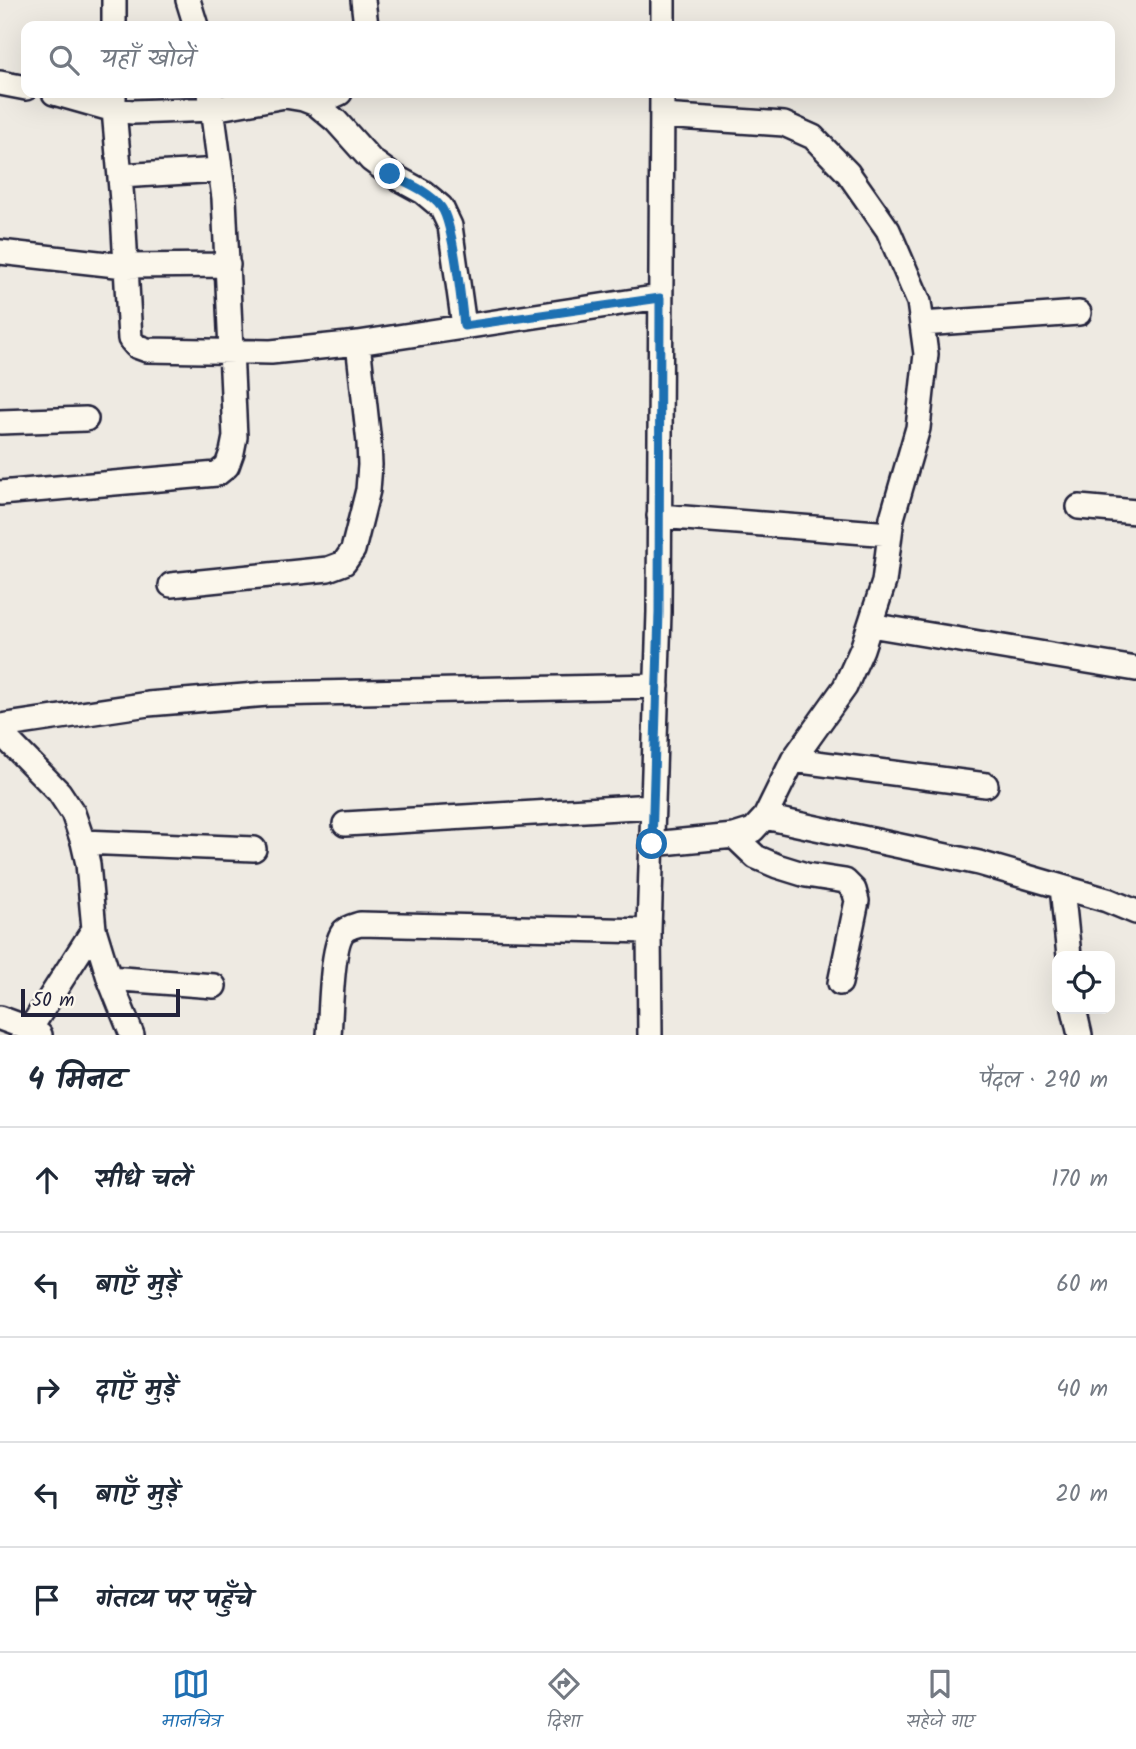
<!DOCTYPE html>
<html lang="hi">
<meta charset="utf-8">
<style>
:root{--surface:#fff;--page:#f2f2f3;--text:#1f2937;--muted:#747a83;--line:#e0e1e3;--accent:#1f6fb2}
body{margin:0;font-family:Kalam,"Playpen Sans Deva",sans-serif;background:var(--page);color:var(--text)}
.controls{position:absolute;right:21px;bottom:21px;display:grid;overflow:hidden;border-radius:14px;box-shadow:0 7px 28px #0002}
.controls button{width:63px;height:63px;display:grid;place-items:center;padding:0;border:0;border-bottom:2px solid var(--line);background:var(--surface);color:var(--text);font:35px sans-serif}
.scale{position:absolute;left:21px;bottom:18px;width:159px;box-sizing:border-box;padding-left:7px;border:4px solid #22223b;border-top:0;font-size:19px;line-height:24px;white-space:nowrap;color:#22223b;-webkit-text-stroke:5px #fbf7ec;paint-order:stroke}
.stop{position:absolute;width:21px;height:21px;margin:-16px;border:5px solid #1f6fb2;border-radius:50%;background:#fff}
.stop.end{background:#1f6fb2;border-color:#fff;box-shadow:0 2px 7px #0008}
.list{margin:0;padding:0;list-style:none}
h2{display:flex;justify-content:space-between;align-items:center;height:91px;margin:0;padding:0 28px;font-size:30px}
h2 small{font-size:23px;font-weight:400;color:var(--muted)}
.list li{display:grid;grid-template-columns:46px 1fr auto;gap:21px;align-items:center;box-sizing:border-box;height:105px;padding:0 28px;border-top:2px solid var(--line)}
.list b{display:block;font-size:26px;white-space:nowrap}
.list em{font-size:23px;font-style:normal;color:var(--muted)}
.icon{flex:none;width:38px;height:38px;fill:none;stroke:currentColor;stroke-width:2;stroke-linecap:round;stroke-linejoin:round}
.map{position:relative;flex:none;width:1136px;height:1035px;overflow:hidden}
.search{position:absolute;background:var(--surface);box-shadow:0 7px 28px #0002;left:21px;right:21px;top:21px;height:77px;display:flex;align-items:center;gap:18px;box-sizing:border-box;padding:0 24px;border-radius:14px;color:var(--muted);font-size:26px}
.sheet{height:616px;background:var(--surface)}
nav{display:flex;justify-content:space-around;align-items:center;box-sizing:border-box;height:98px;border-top:2px solid var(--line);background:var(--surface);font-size:19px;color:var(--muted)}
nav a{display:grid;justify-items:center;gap:4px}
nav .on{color:var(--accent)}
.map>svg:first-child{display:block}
</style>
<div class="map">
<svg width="1136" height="1035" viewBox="0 0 1136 1035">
<rect width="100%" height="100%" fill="#eeeae2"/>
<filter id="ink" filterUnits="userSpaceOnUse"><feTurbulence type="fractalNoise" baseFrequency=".0143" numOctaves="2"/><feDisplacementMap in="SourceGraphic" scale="14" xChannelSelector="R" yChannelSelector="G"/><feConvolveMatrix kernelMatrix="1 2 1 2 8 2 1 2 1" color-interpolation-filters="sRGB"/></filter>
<g filter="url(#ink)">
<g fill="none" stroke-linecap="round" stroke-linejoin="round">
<g stroke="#22223b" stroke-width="28">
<path id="minor" d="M 114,0 L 114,26
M 188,0 L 196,26
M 363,0 L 366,26
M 663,26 L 663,0
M 0,83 L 26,88
M 54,93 L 114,110 L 133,112 L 213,109 L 285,96 L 303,99 L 316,104 L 336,121 L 371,160 L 390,174 L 423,192 L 441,207 L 450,226 L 464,326
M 114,93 L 114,110 L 123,212 L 130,339 L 136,346 L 147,350 L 271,352 L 358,343 L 660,297
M 316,104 L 340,93
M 120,176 L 220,170
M 0,252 L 125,266 L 228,265
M 922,324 L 1079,313
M 0,422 L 86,419
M 0,493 L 217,474 L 227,466 L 232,452 L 235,437 L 224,198 L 210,93
M 1079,507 L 1136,512
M 659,516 L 890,534
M 171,585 L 328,569 L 344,563 L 353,550 L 368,490 L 370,465 L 369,443 L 358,343
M 870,625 L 1136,669
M 0,726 L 148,704 L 268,694 L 657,686
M 0,732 L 59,792 L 73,813 L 83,842 L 88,864 L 94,929 L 109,978 L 132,1035
M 793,760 L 986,785
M 765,817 L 979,863 L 1107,900 L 1136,912
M 345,824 L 653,806
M 734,836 L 756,857 L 777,866 L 806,875 L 845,881 L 854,890 L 857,901 L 840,983
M 83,842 L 254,849
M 652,844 L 734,836 L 753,830 L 765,817 L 793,760 L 845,687 L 862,649 L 884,582 L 892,518 L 918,428 L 926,354 L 919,302 L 888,230 L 848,173 L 813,137 L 784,124 L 662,116
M 1062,887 L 1069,956
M 109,978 L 214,986
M 1074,1009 L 1080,1035
M 0,1018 L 30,1029 L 40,1035
M 30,1029 L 94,929
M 329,1035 C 331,1014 331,944 344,931 C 348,927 354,926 360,924 L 649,931
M 650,1035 L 649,931 L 659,612 L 662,93"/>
</g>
<use href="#minor" stroke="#fbf7ec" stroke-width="23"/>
</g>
</g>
<g fill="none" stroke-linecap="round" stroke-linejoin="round" filter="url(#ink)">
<path stroke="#1f6fb2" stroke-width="9" d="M 390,174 C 407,183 429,191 441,207 C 454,224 461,301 464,326 L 660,298 L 659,612 L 652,844"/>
</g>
</svg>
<div class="controls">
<button><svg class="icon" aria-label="locate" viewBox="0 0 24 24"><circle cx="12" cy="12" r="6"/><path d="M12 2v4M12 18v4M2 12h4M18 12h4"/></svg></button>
</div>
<div class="scale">50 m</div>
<div class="stop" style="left:652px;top:844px"></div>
<div class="stop end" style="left:390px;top:174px"></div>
<div class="search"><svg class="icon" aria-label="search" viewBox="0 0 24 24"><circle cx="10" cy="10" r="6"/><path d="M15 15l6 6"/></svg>यहाँ खोजें</div>
</div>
<section class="sheet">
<h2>4 मिनट<small>पैदल · 290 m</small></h2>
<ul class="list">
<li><svg class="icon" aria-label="ahead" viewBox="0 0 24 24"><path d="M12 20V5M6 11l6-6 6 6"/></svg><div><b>सीधे चलें</b></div><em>170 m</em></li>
<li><svg class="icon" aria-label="left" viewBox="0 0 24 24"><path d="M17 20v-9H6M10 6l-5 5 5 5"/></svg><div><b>बाएँ मुड़ें</b></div><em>60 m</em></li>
<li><svg class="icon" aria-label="right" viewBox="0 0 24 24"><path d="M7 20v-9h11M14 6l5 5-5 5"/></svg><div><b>दाएँ मुड़ें</b></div><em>40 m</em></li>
<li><svg class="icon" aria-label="left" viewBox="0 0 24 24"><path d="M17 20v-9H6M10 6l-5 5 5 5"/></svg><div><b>बाएँ मुड़ें</b></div><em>20 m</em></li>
<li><svg class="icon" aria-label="arrive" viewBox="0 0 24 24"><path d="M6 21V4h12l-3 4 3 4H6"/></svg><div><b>गंतव्य पर पहुँचे</b></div></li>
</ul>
</section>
<nav>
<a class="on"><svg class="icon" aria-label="map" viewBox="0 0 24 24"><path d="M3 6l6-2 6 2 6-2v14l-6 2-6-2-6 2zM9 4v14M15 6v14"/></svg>मानचित्र</a>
<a><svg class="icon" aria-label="directions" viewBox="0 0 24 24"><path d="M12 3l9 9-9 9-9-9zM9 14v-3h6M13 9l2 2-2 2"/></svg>दिशा</a>
<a><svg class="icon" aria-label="saved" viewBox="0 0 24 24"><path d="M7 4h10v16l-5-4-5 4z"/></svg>सहेजे गए</a>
</nav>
